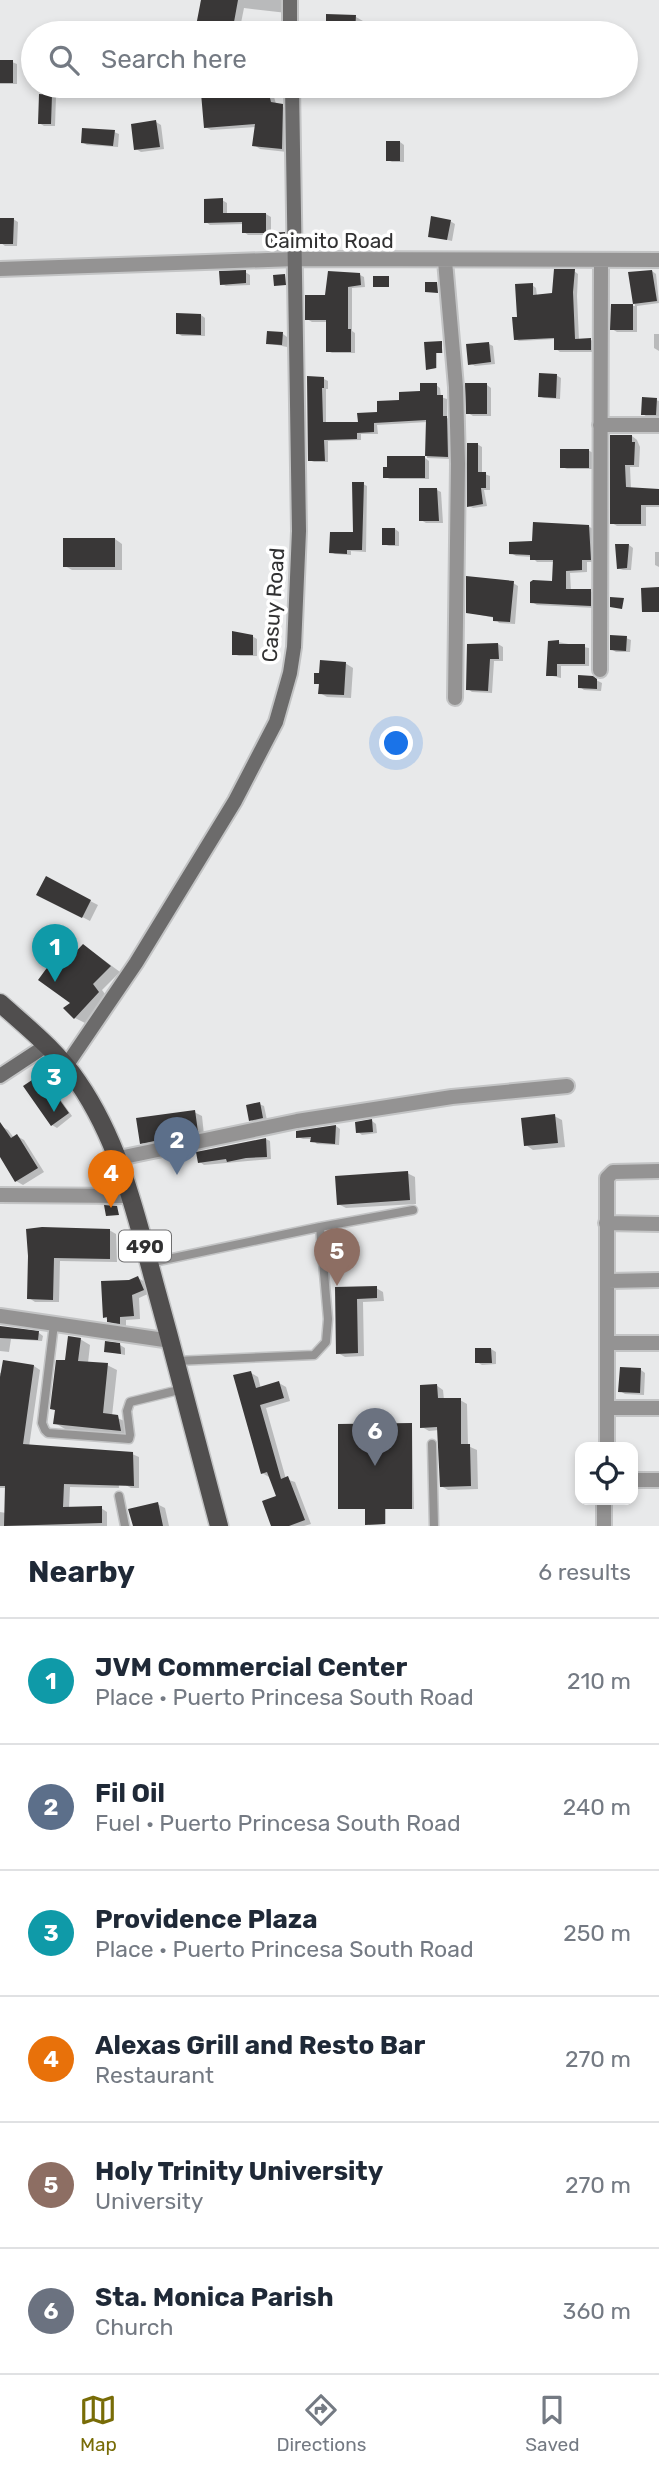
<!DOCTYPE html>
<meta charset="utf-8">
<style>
:root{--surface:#fff;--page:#f6f6f7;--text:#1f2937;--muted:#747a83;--line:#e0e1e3;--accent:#786c07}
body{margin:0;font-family:Rubik,sans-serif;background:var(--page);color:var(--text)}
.controls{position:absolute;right:21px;bottom:21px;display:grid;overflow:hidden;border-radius:14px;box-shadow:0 4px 10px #0003}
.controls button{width:63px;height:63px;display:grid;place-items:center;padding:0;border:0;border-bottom:2px solid var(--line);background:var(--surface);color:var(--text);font:35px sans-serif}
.you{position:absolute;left:397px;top:744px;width:24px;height:24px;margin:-18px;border:5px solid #fff;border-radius:50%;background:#1a73e8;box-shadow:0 0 0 10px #1a73e833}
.badge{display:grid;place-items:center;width:46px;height:46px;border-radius:50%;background:var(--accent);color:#fff;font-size:23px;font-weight:700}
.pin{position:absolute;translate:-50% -58px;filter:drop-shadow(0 2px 4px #0008)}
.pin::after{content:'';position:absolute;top:37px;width:24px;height:21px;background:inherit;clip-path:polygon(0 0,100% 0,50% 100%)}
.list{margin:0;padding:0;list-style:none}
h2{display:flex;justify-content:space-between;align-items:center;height:91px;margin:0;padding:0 28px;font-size:30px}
h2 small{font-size:23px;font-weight:400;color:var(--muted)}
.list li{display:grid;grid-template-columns:46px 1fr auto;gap:21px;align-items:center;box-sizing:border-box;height:126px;padding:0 28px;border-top:2px solid var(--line)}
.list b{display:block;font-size:26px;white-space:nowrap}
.list p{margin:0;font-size:23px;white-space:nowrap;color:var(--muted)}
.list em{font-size:23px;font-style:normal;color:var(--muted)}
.icon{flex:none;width:38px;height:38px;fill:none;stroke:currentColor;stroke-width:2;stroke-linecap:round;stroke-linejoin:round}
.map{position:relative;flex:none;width:659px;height:1526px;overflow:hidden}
.search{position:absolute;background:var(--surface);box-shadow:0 4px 10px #0003;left:21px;right:21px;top:21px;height:77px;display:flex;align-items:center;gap:18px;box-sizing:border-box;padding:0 24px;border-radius:38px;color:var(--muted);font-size:26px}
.sheet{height:847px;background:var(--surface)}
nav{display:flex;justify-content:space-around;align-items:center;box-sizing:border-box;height:98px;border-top:2px solid var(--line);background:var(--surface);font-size:19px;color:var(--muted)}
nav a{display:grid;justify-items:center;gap:4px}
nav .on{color:var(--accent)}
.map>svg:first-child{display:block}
</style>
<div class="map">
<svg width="659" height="1526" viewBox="0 0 659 1526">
<rect width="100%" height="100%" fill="#e8e9ea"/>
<path fill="#0003" d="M 201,0 L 289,0 L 287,13 L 244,8 L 239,33 L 202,33 L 197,31 Z
M 328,16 L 356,17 L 363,21 L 363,33 L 327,33 Z
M 396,24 L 401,27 L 402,33 L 378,33 L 377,26 Z
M 0,62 L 12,62 L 17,64 L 17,84 L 0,84 Z
M 53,86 L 70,86 L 71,95 L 56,97 L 55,126 L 44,126 L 39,123 L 41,96 L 54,97 Z
M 246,86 L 271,86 L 276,104 L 288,109 L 287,152 L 260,149 L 254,145 L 256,127 L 211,130 L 205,127 L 241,92 L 240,87 Z
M 435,86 L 460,86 L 461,90 L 440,91 L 435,89 Z
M 156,122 L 161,125 L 164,149 L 141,152 L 136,149 Z
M 114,132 L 119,134 L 118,147 L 87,145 L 82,142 Z
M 400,142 L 404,145 L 404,162 L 392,162 L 388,160 Z
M 222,200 L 227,203 L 227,214 L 266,214 L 271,217 L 271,235 L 284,234 L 289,237 L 289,251 L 274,252 L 269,249 L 268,235 L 248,235 L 244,232 L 244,224 L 210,225 L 206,222 Z
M 0,219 L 13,219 L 18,222 L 17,246 L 5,246 L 1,243 Z
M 450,221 L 455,224 L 452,241 L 430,236 Z
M 574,271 L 578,274 L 577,296 L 579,340 L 591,340 L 595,342 L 595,352 L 560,352 L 556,349 L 556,339 L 519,341 L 515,339 L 519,318 L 532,285 L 536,288 L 537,296 L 554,295 Z
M 652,271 L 656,274 L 659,303 L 637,306 L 637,332 L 617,332 L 612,329 L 612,306 L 635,306 L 630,274 Z
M 245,272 L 250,275 L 250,285 L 226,286 L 222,284 Z
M 360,275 L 364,277 L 365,287 L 352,288 L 352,331 L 355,333 L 355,353 L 332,353 L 328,351 L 328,322 L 312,322 L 307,319 Z
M 201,315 L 205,318 L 205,336 L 182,336 L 177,333 Z
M 283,334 L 287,337 L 287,347 L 267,343 Z
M 654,334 L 659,334 L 659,351 L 654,348 Z
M 441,343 L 443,353 L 437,353 L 437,368 L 429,369 L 427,368 Z
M 489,344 L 493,346 L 495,364 L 475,366 L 470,363 Z
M 556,375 L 561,378 L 560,399 L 544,398 L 539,396 Z
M 309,378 L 324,379 L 328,381 L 328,389 L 326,389 L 326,424 L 359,424 L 436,385 L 440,388 L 441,397 L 447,399 L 447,418 L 451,420 L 452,459 L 427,458 L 428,422 L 377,425 L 378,434 L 361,434 L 361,440 L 328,441 L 328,462 L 314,462 L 309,460 Z
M 487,385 L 491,388 L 491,416 L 473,416 L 468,413 Z
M 656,400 L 659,401 L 659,417 L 647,417 L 643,414 Z
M 632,436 L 637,440 L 640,447 L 639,467 L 630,467 L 631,489 L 659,492 L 659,507 L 646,507 L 646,526 L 617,526 L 612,523 Z
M 477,444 L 482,447 L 482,473 L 490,476 L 490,490 L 484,490 L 487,506 L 473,508 L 469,506 Z
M 588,450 L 593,453 L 593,469 L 567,469 L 562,467 Z
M 425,458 L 429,461 L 429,479 L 390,479 L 385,477 Z
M 363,484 L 367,486 L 366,552 L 351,551 L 351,555 L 335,554 L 331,552 L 354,534 Z
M 437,490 L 441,492 L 443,523 L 426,523 L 421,520 Z
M 588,526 L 593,529 L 595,562 L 587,562 L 587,572 L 570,573 L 571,591 L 590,591 L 595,594 L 595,608 L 537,605 L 532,602 L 554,582 L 555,562 L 537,562 L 532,557 L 516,556 L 511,553 L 534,543 Z
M 395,529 L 399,532 L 399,546 L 389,546 L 384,544 Z
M 115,539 L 122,544 L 122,570 L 72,570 L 65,566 Z
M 629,545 L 633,548 L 631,570 L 623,570 L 618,568 Z
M 655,552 L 659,552 L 659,567 L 655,565 Z
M 513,583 L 518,586 L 515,624 L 499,623 L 495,618 L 467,612 Z
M 252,636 L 257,639 L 257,656 L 239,656 L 234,654 Z
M 626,638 L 631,640 L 630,652 L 616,652 L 611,649 Z
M 558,642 L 589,648 L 589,666 L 561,666 L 561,678 L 548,675 Z
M 498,644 L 503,647 L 503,661 L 494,661 L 492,693 L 472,692 L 468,689 Z
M 345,663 L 353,668 L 351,698 L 327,697 L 320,693 L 320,685 L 316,683 Z
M 592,678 L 602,683 L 601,691 L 584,690 L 580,687 Z
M 47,879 L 98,905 L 90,921 L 46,898 Z
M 61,952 L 71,958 L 93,952 L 120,972 L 102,990 L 108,998 L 85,1023 L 75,1018 Z
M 41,1076 L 46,1079 L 72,1116 L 57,1128 L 52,1125 Z
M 259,1104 L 264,1106 L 267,1120 L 255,1123 L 251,1120 Z
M 194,1112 L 202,1116 L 204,1135 L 149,1147 L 141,1142 Z
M 554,1116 L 562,1120 L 565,1147 L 533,1150 L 526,1145 Z
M 372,1121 L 376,1124 L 377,1133 L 362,1135 L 358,1132 Z
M 1,1126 L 8,1130 L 14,1138 L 17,1136 L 24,1140 L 44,1172 L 23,1185 L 16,1181 L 0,1154 Z
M 336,1126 L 340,1129 L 339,1145 L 317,1144 L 312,1139 L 303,1139 L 298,1137 Z
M 266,1139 L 270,1141 L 271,1159 L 204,1165 L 200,1162 L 198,1153 Z
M 407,1173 L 415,1177 L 416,1204 L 346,1208 L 338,1204 Z
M 109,1230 L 116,1234 L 117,1262 L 60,1261 L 59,1302 L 35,1302 L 29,1298 L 30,1256 Z
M 138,1278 L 145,1282 L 150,1293 L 139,1298 L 140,1319 L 126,1320 L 126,1326 L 116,1325 L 109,1321 L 105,1317 L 129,1281 Z
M 337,1288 L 376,1288 L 383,1292 L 384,1301 L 363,1302 L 364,1356 L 345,1357 L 338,1353 Z
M 0,1327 L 39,1333 L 43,1336 L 42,1341 L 11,1339 L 9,1352 L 0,1351 Z
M 80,1339 L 90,1345 L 88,1363 L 107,1365 L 117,1370 L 112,1416 L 127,1422 L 130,1435 L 65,1429 L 55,1423 L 57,1411 L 52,1408 L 66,1362 Z
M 120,1345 L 125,1348 L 125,1355 L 106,1351 Z
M 491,1349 L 496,1352 L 496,1364 L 482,1365 L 477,1362 Z
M 34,1366 L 40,1370 L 29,1447 L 132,1454 L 139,1457 L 139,1488 L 131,1488 L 124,1484 L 118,1466 L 119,1488 L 70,1487 L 69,1508 L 101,1508 L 107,1512 L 107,1526 L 0,1526 L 0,1512 L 6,1513 L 6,1488 L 0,1488 L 0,1373 Z
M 641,1370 L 645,1373 L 644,1395 L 625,1394 L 620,1391 Z
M 251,1373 L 258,1377 L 261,1389 L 279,1383 L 286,1387 L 290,1401 L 266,1408 L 286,1479 L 295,1482 L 311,1524 L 304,1526 L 272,1526 L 279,1497 L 269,1477 L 262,1473 Z
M 436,1385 L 443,1390 L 444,1400 L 460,1400 L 467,1404 L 468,1446 L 477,1450 L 478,1489 L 448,1490 L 441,1486 L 439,1430 L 429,1431 L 422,1427 Z
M 412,1425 L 414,1509 L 386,1509 L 386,1524 L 369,1525 L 367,1509 L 340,1508 Z
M 157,1504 L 165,1508 L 169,1526 L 134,1526 Z"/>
<path fill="#393737" d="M 201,0 L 238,0 L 232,33 L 195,31 Z
M 326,14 L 356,15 L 355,33 L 326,33 Z
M 397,22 L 398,33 L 362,33 L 362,26 Z
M 0,60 L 13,60 L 13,83 L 0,83 Z
M 238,86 L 267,86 L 271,102 L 283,104 L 282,149 L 252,146 L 255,124 L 204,128 L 201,93 L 239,90 Z
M 39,94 L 52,95 L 51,124 L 38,124 Z
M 156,120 L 160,147 L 134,150 L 131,124 Z
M 82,128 L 115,130 L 113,146 L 81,143 Z
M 386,141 L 400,141 L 400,161 L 386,161 Z
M 223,198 L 223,213 L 266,213 L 266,233 L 242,233 L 242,222 L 204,223 L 204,199 Z
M 431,216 L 451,220 L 447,240 L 428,237 Z
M 0,218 L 14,218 L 13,244 L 0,244 Z
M 285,232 L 285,250 L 267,250 L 266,233 Z
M 554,269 L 575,269 L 573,292 L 575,339 L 591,338 L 591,350 L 554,350 L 554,338 L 514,340 L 512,317 L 517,317 L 515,284 L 533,283 L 533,295 L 552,293 Z
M 246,270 L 246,283 L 220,285 L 219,271 Z
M 652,270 L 657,301 L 633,304 L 628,272 Z
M 328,271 L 360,273 L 361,285 L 348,287 L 348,329 L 351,329 L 351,352 L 326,352 L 326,320 L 305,320 L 305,295 L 325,295 Z
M 285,274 L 286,285 L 274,286 L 273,275 Z
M 373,276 L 389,276 L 389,287 L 373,287 Z
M 425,282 L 437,282 L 438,293 L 425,292 Z
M 611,304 L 633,304 L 633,330 L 610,330 Z
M 176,313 L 201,314 L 201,335 L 176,334 Z
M 267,331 L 283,332 L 282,345 L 266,344 Z
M 442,341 L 442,353 L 436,353 L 436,368 L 426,370 L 424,342 Z
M 489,342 L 491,362 L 468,365 L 466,344 Z
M 539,373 L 557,374 L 556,398 L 538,397 Z
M 307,376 L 324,377 L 324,388 L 322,388 L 323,422 L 358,422 L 357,413 L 377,412 L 377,401 L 399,400 L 399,392 L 420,391 L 420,383 L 437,383 L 437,395 L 443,395 L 443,416 L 447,416 L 448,457 L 425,456 L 426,420 L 374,423 L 374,432 L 357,433 L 357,439 L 324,440 L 325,461 L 308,461 Z
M 465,383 L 487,383 L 487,414 L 466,414 Z
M 642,397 L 657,398 L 656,415 L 641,415 Z
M 610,435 L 632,435 L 632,442 L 635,442 L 634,465 L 625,465 L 626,487 L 659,489 L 659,505 L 641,505 L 641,524 L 610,524 Z
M 467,443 L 478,443 L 478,472 L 486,472 L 486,488 L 481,488 L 483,504 L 467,507 Z
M 560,449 L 589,449 L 589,468 L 560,468 Z
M 387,456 L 425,456 L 425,478 L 383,478 L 383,467 L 387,467 Z
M 352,482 L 364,482 L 362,550 L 347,550 L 347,554 L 329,553 L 330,532 L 353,532 Z
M 419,488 L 437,488 L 439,521 L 419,521 Z
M 533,522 L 589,525 L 591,560 L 582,560 L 582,570 L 566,571 L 566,589 L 591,589 L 591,606 L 530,603 L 530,582 L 533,580 L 552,581 L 553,560 L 530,560 L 530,555 L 509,554 L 509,542 L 532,541 Z
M 382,528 L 395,528 L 395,545 L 382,545 Z
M 63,538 L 115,538 L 115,567 L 63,567 Z
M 615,544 L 629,544 L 627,568 L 617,569 Z
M 466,576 L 514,581 L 510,622 L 493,621 L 493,617 L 466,613 Z
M 659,587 L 659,612 L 642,612 L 641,588 Z
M 610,597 L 624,598 L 622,609 L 610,607 Z
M 232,631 L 253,635 L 253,655 L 232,655 Z
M 610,635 L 627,636 L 626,651 L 610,650 Z
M 559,640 L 559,644 L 585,644 L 585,664 L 557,664 L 557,676 L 546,676 L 548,641 Z
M 498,643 L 499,659 L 490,659 L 488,691 L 466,690 L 467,644 Z
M 320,660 L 346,662 L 344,695 L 318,694 L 319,684 L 314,684 L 314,673 L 319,673 Z
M 578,675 L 593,676 L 597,679 L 597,689 L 578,688 Z
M 46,876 L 91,900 L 82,918 L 36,895 Z
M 83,944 L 111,966 L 93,984 L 99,992 L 74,1019 L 63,1008 L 70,1003 L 38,980 L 60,950 L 69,959 Z
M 41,1074 L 69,1113 L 51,1126 L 23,1086 Z
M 260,1102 L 263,1118 L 249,1121 L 246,1105 Z
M 195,1110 L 198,1132 L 140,1144 L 136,1118 Z
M 555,1114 L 558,1143 L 524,1146 L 521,1118 Z
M 372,1119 L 373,1132 L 356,1133 L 355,1122 Z
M 0,1122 L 11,1138 L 17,1134 L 38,1168 L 15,1182 L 0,1157 Z
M 336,1125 L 335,1144 L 310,1142 L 311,1137 L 296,1138 L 296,1131 Z
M 266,1138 L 267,1157 L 246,1158 L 227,1162 L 226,1159 L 198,1163 L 196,1152 Z
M 408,1171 L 410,1200 L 337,1205 L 335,1176 Z
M 104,1205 L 117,1206 L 119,1215 L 106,1216 Z
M 42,1227 L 110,1229 L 110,1259 L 54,1258 L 53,1300 L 27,1299 L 28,1256 L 26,1229 Z
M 138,1276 L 144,1290 L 132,1295 L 134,1316 L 120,1317 L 120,1324 L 107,1322 L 107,1317 L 103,1318 L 101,1281 L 129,1280 Z
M 377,1286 L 377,1298 L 357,1299 L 358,1353 L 336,1354 L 335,1287 Z
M 0,1326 L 39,1331 L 38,1340 L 0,1338 Z
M 68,1336 L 81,1338 L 78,1361 L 108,1363 L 103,1413 L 118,1415 L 121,1431 L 53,1424 L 55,1410 L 50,1409 L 56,1360 L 65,1360 Z
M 105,1341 L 120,1343 L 121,1354 L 104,1352 Z
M 475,1348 L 491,1348 L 492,1363 L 475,1363 Z
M 3,1360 L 34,1365 L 23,1444 L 133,1452 L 134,1486 L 64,1484 L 63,1507 L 102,1506 L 102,1523 L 4,1526 L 5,1486 L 0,1486 L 0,1377 Z
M 620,1367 L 641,1368 L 640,1393 L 618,1392 Z
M 251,1371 L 256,1388 L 279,1381 L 284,1398 L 260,1405 L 281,1479 L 288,1476 L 305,1520 L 289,1526 L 271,1526 L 262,1501 L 276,1496 L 267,1472 L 261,1474 L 233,1375 Z
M 437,1384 L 438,1398 L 461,1398 L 461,1444 L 470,1444 L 471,1486 L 440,1487 L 437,1427 L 420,1428 L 420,1385 Z
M 412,1423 L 412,1509 L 385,1509 L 385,1524 L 365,1525 L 365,1509 L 338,1509 L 338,1424 Z
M 158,1502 L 163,1526 L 133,1526 L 128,1509 Z"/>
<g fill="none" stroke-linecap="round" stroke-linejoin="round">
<g stroke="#c3c4c5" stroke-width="11">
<path id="lane" d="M 149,1263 L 320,1227 L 413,1210
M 54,1324 L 42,1423 L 45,1430 L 48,1433 L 129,1439 L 130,1435 L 127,1411 L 130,1402 L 183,1389
M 176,1361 L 314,1355 L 326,1342 L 328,1319 L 320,1227
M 432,1444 L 434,1526
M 119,1496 L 125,1526"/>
</g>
<g stroke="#c3c4c5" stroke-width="18">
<path id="street" d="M 445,261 L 456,387 L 458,464 L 455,698
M 0,269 L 296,259 L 659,260
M 600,425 L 659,425
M 600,670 L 601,260
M 119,1158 L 297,1121 L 452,1097 L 567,1086
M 0,1195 L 130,1196
M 606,1223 L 659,1224
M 608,1281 L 659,1280
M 0,1316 L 171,1341
M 608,1343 L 659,1343
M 608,1408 L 659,1408
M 607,1447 L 607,1178 L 613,1172 L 659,1171
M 633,1480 L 659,1480
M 604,1526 L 604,1500"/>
</g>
<g stroke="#c3c4c5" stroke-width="18">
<path id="secondary" d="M 290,0 L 290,33
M 66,1066 L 136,963 L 235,801 L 276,722 L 290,673 L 294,647 L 299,531 L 292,86
M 0,1076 L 47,1045"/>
</g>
<g stroke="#c3c4c5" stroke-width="21">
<path id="primary" d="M 0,1003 C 28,1028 57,1051 78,1082 C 120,1143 136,1215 155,1285 C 177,1365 198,1445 219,1526"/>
</g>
<use href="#lane" stroke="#949393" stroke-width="8"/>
<use href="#street" stroke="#949393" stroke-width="14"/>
<use href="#secondary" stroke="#6c6b6b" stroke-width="14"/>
<use href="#primary" stroke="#504e4e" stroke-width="18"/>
</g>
<g text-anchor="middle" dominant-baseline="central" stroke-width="7" stroke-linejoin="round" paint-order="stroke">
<rect fill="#fff" stroke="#6f6f70" stroke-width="2" x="119" y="1230.5" width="52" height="31" rx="5"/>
<g font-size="19" font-weight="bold" fill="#313132">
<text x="145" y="1246">490</text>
</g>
<g font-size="21" fill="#313132" stroke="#fff">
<text x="329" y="240">Caimito Road</text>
<text transform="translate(273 605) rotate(-86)">Casuy Road</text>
</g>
</g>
</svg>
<div class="controls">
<button><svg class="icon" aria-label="locate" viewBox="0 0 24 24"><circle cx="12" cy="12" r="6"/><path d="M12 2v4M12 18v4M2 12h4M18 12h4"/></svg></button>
</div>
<div class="you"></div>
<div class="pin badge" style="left:55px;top:982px;background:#0f9aa8">1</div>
<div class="pin badge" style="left:177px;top:1175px;background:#5c6f8a">2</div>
<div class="pin badge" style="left:54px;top:1112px;background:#0f9aa8">3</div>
<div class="pin badge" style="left:111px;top:1208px;background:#e8710a">4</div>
<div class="pin badge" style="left:337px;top:1286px;background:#8d6e63">5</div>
<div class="pin badge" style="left:375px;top:1466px;background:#6b7280">6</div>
<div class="search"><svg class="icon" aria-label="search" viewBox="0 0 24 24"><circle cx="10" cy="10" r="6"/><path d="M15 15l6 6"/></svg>Search here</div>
</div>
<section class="sheet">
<h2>Nearby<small>6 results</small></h2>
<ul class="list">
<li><span class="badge" style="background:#0f9aa8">1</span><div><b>JVM Commercial Center</b><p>Place · Puerto Princesa South Road</p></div><em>210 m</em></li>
<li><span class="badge" style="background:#5c6f8a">2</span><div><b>Fil Oil</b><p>Fuel · Puerto Princesa South Road</p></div><em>240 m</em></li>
<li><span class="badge" style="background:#0f9aa8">3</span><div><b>Providence Plaza</b><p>Place · Puerto Princesa South Road</p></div><em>250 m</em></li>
<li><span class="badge" style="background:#e8710a">4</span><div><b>Alexas Grill and Resto Bar</b><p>Restaurant</p></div><em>270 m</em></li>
<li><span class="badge" style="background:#8d6e63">5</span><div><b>Holy Trinity University</b><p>University</p></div><em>270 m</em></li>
<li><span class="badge" style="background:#6b7280">6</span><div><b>Sta. Monica Parish</b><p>Church</p></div><em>360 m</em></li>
</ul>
</section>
<nav>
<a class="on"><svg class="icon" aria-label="map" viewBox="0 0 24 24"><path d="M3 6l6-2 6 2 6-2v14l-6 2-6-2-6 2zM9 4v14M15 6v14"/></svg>Map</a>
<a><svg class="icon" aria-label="directions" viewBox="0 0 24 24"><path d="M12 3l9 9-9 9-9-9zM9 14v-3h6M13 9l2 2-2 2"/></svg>Directions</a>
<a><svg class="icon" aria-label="saved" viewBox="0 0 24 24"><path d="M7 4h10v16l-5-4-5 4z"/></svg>Saved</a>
</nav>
